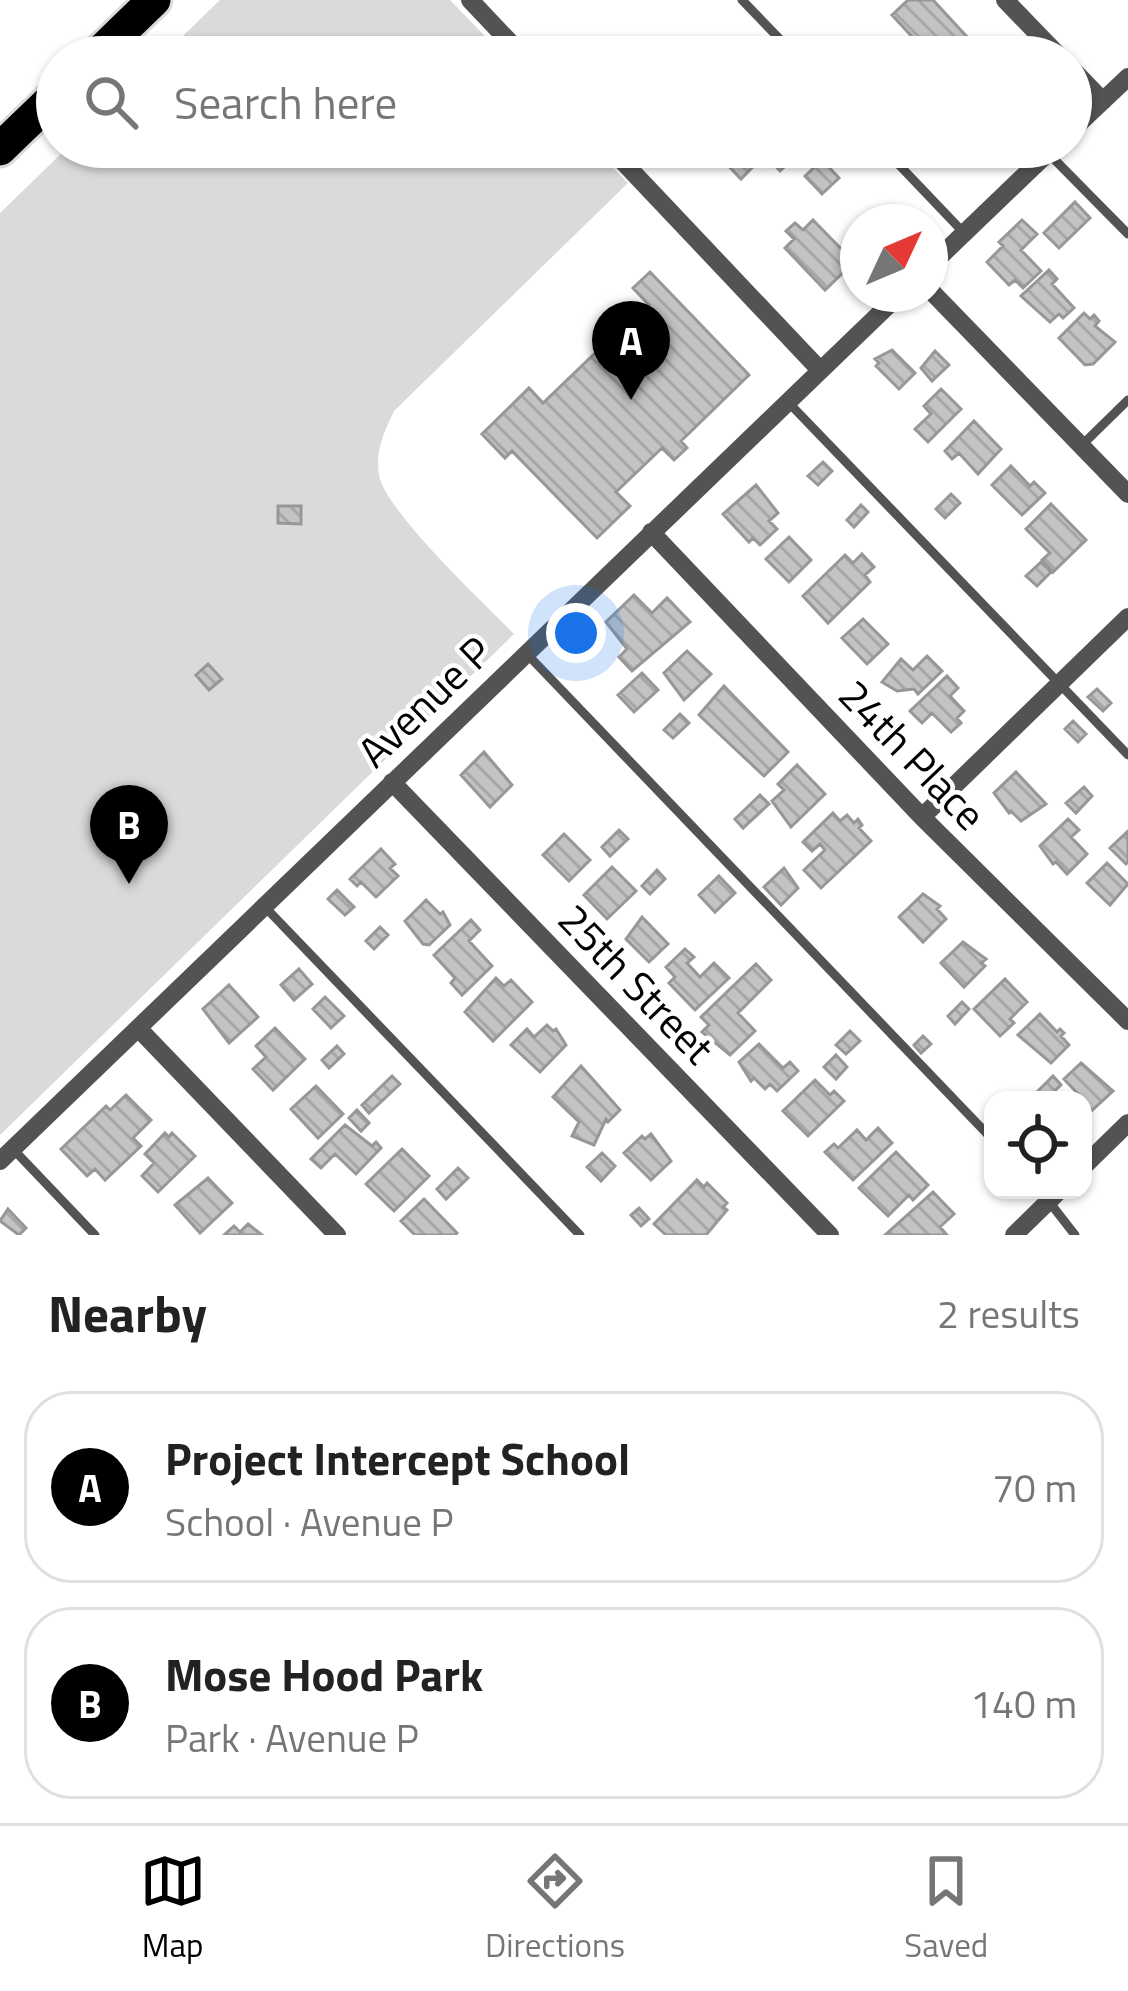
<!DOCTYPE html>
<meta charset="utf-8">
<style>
:root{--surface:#fff;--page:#f2f2f2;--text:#222;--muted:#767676;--line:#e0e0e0;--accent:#000}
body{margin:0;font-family:"Titillium Web",sans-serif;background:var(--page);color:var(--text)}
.controls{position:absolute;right:36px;bottom:36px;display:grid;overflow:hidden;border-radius:24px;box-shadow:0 3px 9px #0004}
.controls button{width:108px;height:108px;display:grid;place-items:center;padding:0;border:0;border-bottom:3px solid var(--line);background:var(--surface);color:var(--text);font:60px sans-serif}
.compass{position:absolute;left:840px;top:204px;width:108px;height:108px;border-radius:50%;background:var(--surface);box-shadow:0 3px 9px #0004;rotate:46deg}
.you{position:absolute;left:576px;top:633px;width:42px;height:42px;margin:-30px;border:9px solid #fff;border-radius:50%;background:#1a73e8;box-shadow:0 0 0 18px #1a73e833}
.badge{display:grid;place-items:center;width:78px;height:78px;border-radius:50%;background:var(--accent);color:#fff;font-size:39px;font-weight:700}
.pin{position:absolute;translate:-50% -99px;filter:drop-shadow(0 3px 6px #0008)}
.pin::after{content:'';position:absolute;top:63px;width:42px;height:36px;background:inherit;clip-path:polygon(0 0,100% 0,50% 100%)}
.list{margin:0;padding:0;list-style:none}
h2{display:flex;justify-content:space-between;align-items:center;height:156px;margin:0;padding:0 48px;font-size:51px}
h2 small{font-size:39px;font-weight:400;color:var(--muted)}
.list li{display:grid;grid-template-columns:78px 1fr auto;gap:36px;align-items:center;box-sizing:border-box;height:192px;margin:0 24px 24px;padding:0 24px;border:3px solid var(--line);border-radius:48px}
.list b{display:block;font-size:45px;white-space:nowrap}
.list p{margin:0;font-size:39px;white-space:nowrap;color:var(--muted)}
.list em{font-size:39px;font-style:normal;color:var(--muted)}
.icon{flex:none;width:66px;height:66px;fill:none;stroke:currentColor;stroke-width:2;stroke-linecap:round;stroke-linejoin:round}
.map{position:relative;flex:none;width:1128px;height:1235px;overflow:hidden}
.search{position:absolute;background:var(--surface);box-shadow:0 3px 9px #0004;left:36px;right:36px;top:36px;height:132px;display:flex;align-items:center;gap:30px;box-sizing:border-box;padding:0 42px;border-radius:66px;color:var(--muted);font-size:45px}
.sheet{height:588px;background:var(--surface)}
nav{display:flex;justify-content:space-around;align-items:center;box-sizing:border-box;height:168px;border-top:3px solid var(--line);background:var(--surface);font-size:33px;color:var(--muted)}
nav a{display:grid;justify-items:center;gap:6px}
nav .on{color:var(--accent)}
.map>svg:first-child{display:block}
</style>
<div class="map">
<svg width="1128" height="1235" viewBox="0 0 1128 1235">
<defs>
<pattern id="building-back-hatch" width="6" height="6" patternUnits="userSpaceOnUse" patternTransform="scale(3)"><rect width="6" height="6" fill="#c3c3c3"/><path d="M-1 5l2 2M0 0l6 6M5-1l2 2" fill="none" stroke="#a6a6a6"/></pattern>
</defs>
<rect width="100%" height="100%" fill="#fff"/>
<path fill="#dadada" d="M 220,0 L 450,0 L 505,57 L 161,57 Z
M 68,147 L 593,147 L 628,183 L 394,411 C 384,432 375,451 379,475 C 385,511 485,604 514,634 L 0,1135 L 0,213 Z"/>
<path fill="url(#building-back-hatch)" stroke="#979797" stroke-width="3" d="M 908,0 L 933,0 L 968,38 L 948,57 L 931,57 L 892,15 Z
M 711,147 L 772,147 L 741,179 L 719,156 L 713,161 L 705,153 Z
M 971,147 L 985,147 L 987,149 L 974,163 L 964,153 Z
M 782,151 L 791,161 L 780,171 L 771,161 Z
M 822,160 L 839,178 L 822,194 L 805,176 Z
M 1075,202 L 1090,218 L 1059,248 L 1044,233 Z
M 813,220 L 854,262 L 825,290 L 785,248 L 794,239 L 786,231 L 795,223 L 803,230 Z
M 1022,220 L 1037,234 L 1021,250 L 1041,271 L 1023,288 L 1015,280 L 1009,285 L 987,262 L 1003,246 L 999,242 Z
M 1049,270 L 1057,279 L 1052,284 L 1074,308 L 1063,318 L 1059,314 L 1050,322 L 1021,296 Z
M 650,272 L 749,375 L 681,441 L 687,448 L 674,460 L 662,448 L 616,492 L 630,506 L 597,538 L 512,451 L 505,458 L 482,434 L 529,388 L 543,403 L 617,332 L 619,334 L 649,305 L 633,288 Z
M 1084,313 L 1090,319 L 1094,315 L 1099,321 L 1095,326 L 1115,342 L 1093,364 L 1085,365 L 1059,338 Z
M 892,350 L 915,373 L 899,389 L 876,366 L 879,363 L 875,359 Z
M 935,351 L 949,365 L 932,381 L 921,368 Z
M 941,389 L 961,409 L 928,442 L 915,429 L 931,414 L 924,406 Z
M 974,421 L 1001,449 L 978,474 L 959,453 L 952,459 L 945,451 Z
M 823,462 L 832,471 L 818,485 L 808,476 Z
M 1011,466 L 1030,486 L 1034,482 L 1045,493 L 1022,515 L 992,485 Z
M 756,485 L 778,513 L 769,521 L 777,529 L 760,545 L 753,538 L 749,542 L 723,514 Z
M 951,494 L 960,503 L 945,518 L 936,509 Z
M 1051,504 L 1086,540 L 1053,572 L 1042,560 L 1050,553 L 1026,529 Z
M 861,505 L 868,512 L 854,527 L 847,520 Z
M 278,506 L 301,506 L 301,524 L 278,523 Z
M 789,537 L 811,560 L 789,582 L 766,559 Z
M 862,554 L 874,567 L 865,575 L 870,582 L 828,623 L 803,596 L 845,555 L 853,563 Z
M 1041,562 L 1051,572 L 1037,586 L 1026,576 Z
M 634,595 L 652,613 L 667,598 L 690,622 L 632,671 L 619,657 L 627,649 L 606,622 Z
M 863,619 L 888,644 L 867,664 L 842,638 Z
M 687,651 L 711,674 L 684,700 L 664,673 Z
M 927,656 L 942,671 L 918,694 L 914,689 L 897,691 L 882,682 L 901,659 L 913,670 Z
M 208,664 L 222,679 L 209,690 L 196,675 Z
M 642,673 L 658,690 L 634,712 L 618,695 Z
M 947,676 L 958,688 L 950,696 L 964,711 L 957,718 L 961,723 L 951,732 L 932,713 L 922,723 L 910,711 Z
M 724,686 L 788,752 L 764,776 L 699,715 Z
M 1097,689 L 1111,703 L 1103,711 L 1088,697 Z
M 680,714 L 689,723 L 673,738 L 664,730 Z
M 1073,721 L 1086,734 L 1078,742 L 1065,729 Z
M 484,752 L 512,785 L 490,807 L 461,775 Z
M 797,765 L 825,794 L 791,827 L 772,801 L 784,790 L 778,784 Z
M 1016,772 L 1046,804 L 1021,821 L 1011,811 L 1009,813 L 994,793 Z
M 1084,787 L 1092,796 L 1076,813 L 1066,803 Z
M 760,795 L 769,804 L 743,828 L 735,819 Z
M 833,813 L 840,821 L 847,815 L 854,823 L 858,819 L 862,825 L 859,828 L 871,841 L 821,888 L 804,870 L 825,850 L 820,844 L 812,851 L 803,842 Z
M 1068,819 L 1079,830 L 1071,837 L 1087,854 L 1067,874 L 1056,862 L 1053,864 L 1040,846 Z
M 619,830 L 628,839 L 610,856 L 602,847 Z
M 1128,831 L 1128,862 L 1126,864 L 1110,848 Z
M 564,834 L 590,860 L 569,881 L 543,855 Z
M 381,849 L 395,864 L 390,868 L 398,876 L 376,897 L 361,882 L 357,886 L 350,879 Z
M 1107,863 L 1128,884 L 1110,905 L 1087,883 Z
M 612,867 L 636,891 L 607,919 L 584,895 Z
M 784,868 L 798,888 L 781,905 L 764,887 Z
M 657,870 L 665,879 L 650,894 L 642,886 Z
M 719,876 L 735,893 L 715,912 L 699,895 Z
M 337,890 L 354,907 L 345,915 L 328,899 Z
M 923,894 L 940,906 L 937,909 L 946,919 L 923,942 L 899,917 Z
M 426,900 L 440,914 L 443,912 L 450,925 L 429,945 L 423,944 L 405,921 Z
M 642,917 L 668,944 L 649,962 L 626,939 Z
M 471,920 L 480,930 L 469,941 L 492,966 L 462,995 L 451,983 L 455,978 L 434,955 Z
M 380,927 L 388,935 L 374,949 L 366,941 Z
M 963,942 L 986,959 L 981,963 L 985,966 L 964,987 L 941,963 Z
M 685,949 L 694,957 L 687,963 L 700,977 L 714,963 L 729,978 L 695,1010 L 669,983 L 675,977 L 666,967 Z
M 756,964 L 771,980 L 738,1013 L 755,1031 L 730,1055 L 702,1032 L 709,1025 L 701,1017 Z
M 299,969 L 312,984 L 294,1000 L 281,985 Z
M 496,978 L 504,986 L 511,980 L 532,1002 L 493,1041 L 465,1012 Z
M 1005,979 L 1027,1002 L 1010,1019 L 1014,1023 L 1000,1036 L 974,1009 Z
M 229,985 L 258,1017 L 229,1043 L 203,1009 Z
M 325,997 L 344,1016 L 331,1028 L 313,1009 Z
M 962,1002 L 969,1009 L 955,1024 L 948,1016 Z
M 1040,1014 L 1057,1032 L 1060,1029 L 1064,1033 L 1061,1036 L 1069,1045 L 1051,1063 L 1018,1035 Z
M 547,1025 L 553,1031 L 556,1029 L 566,1045 L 540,1072 L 511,1045 L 527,1029 L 534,1037 Z
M 275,1028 L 305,1059 L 273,1090 L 253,1069 L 266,1057 L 256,1046 Z
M 850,1031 L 860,1041 L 846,1054 L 836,1045 Z
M 923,1036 L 931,1044 L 921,1053 L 914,1045 Z
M 759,1044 L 783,1068 L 790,1062 L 798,1071 L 777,1091 L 770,1084 L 765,1089 L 754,1078 L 751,1081 L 739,1062 Z
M 337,1046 L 344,1054 L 329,1068 L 322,1060 Z
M 836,1055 L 847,1067 L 836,1079 L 824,1067 Z
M 1081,1063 L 1113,1091 L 1088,1114 L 1083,1100 L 1074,1100 L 1079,1095 L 1064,1079 Z
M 581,1066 L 620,1110 L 608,1122 L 606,1119 L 594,1145 L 572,1136 L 579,1122 L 553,1097 Z
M 392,1076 L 400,1084 L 369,1113 L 362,1105 Z
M 1053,1076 L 1061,1085 L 1046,1099 L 1038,1091 Z
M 815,1080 L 830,1095 L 834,1091 L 844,1101 L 808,1136 L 783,1111 Z
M 316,1086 L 343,1114 L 318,1138 L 291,1109 Z
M 126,1095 L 151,1120 L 133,1138 L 141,1146 L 105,1180 L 95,1169 L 87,1176 L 61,1149 L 106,1106 L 110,1110 Z
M 357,1110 L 369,1123 L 361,1131 L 349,1118 Z
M 345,1125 L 372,1146 L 376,1142 L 381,1148 L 356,1174 L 335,1154 L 321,1168 L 311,1159 Z
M 878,1128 L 892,1143 L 853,1180 L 825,1152 L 834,1144 L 838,1148 L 857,1130 L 866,1140 Z
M 165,1133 L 169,1137 L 172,1133 L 195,1156 L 158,1192 L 142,1176 L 154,1163 L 145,1154 Z
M 651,1134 L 671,1161 L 651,1180 L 624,1153 L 642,1136 L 645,1139 Z
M 402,1149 L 429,1176 L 394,1211 L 366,1184 Z
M 896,1152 L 928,1185 L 913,1200 L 909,1195 L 888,1216 L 859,1188 Z
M 602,1153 L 615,1166 L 601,1181 L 587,1167 Z
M 458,1168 L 468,1178 L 446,1199 L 437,1189 Z
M 208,1178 L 232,1203 L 200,1233 L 175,1205 Z
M 697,1180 L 704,1187 L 707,1183 L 727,1203 L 723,1207 L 727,1210 L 706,1235 L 666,1235 L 654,1224 Z
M 933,1192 L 954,1214 L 940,1227 L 947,1235 L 885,1235 Z
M 424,1199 L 457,1233 L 455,1235 L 415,1235 L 401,1221 Z
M 639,1208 L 649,1219 L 641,1226 L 631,1215 Z
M 8,1209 L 26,1228 L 19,1235 L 0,1221 Z
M 248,1224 L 262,1235 L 224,1235 L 234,1226 L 240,1232 Z"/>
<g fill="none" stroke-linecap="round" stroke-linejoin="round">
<g stroke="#dbdbdb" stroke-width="39">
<path id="highway" d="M 95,57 L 154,0
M 0,149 L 57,94"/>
</g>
<path stroke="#535353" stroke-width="9" d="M 742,0 L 797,57
M 882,147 L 964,233
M 1048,153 L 1128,234
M 788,402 L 1128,755
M 1081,446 L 1128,400
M 526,653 L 993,1140
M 264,906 L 580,1235
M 13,1149 L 95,1235
M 1040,1190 L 1075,1235"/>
<path stroke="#535353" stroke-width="18" d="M 470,0 L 524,57
M 1005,0 L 1060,57
M 1071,68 L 1103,101
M 1071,131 L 1128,77
M 609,147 L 820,370
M 930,266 L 1054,147
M 930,290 L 1128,494
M 651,532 L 922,817 L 1128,1021
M 392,782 L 830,1235
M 922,817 L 1128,617
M 138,1028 L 337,1235
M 0,1161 L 900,294
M 1083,1167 L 1128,1123
M 1014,1235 L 1060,1190"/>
<use href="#highway" stroke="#000" stroke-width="33"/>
</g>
<g text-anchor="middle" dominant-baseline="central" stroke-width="9" stroke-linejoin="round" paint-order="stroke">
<g font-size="42" fill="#000" stroke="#fff">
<text transform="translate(424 701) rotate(-44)">Avenue P</text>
<text transform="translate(913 754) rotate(46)">24th Place</text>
<text transform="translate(637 983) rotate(46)">25th Street</text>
</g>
</g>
</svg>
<div class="controls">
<button><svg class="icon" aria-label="locate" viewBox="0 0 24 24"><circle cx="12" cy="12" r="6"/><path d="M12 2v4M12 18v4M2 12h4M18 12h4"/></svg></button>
</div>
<svg class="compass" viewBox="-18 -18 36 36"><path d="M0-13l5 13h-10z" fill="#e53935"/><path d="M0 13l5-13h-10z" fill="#767676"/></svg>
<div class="you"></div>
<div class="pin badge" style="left:631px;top:400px">A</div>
<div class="pin badge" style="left:129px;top:884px">B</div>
<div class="search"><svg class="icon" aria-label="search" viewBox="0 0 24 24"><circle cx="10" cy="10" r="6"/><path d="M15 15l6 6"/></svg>Search here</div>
</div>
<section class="sheet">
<h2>Nearby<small>2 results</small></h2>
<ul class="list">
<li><span class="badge">A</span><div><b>Project Intercept School</b><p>School · Avenue P</p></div><em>70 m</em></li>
<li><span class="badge">B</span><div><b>Mose Hood Park</b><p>Park · Avenue P</p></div><em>140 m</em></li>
</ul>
</section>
<nav>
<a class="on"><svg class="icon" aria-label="map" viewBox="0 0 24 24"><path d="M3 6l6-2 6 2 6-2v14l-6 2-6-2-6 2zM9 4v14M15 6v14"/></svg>Map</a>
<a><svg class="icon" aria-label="directions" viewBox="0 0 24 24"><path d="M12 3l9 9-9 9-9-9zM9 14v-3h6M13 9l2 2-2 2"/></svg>Directions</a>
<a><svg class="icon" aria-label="saved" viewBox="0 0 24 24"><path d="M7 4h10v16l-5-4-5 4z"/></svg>Saved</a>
</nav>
